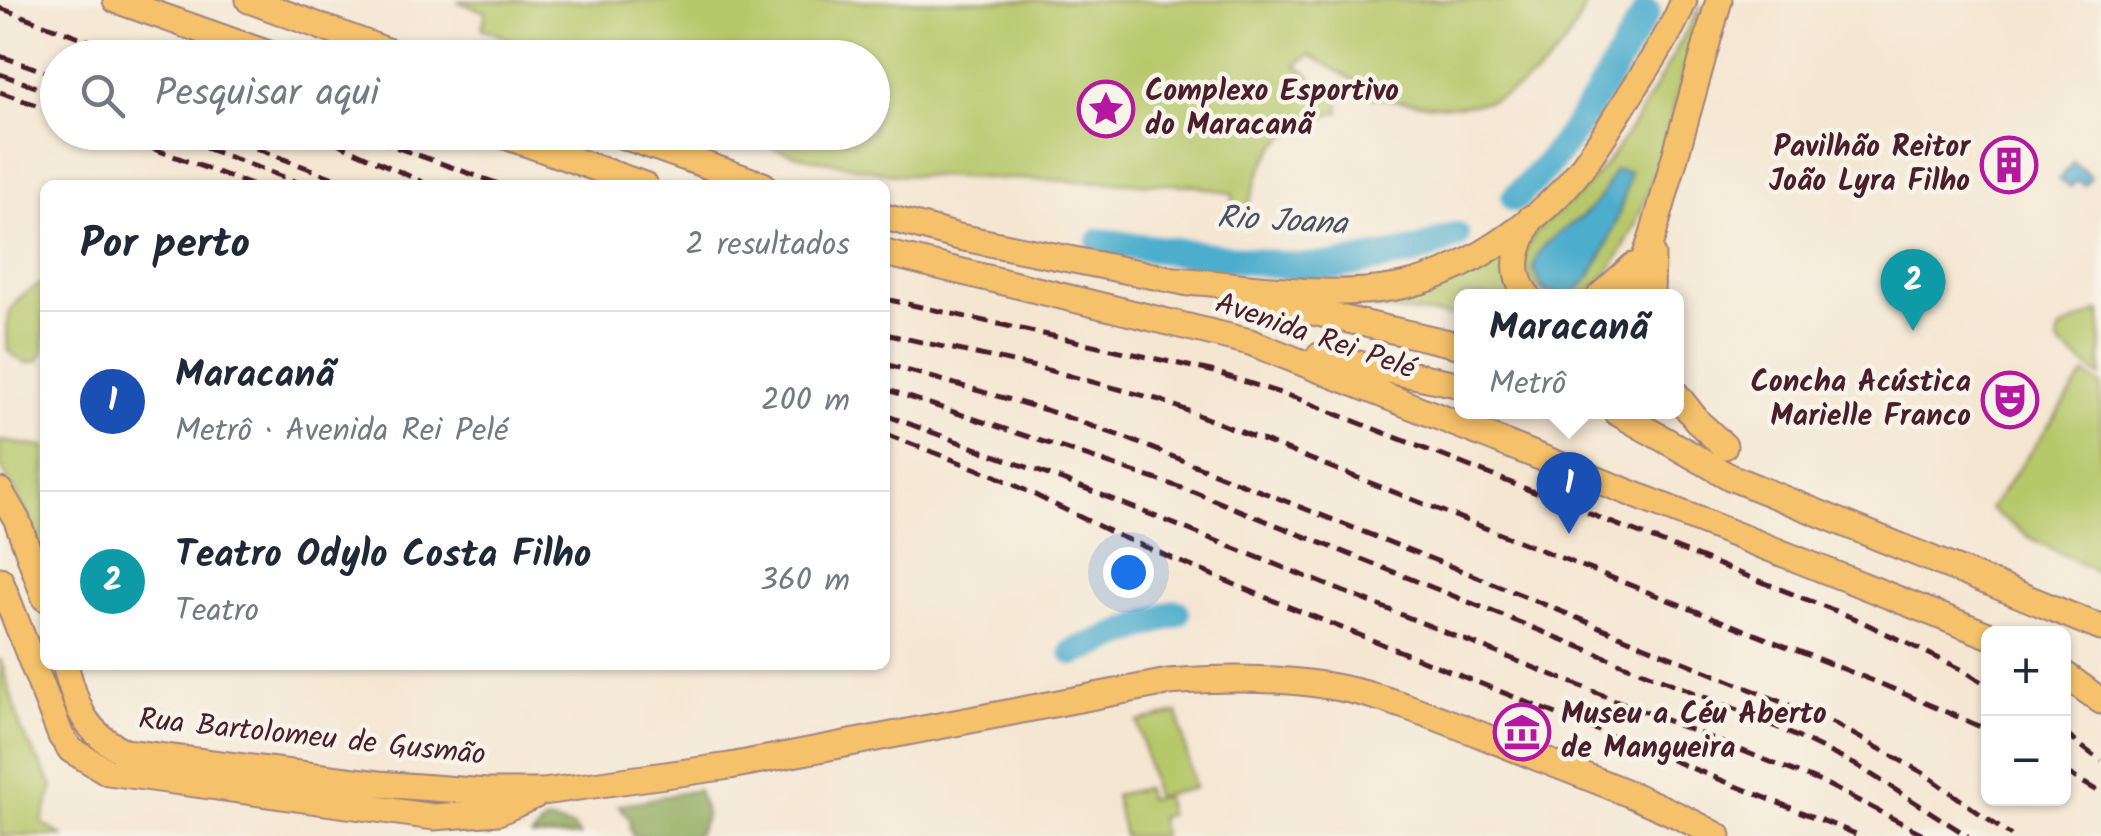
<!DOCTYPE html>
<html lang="pt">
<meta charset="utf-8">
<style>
:root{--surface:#fff;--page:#f6f6f7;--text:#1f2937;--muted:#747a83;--line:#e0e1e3;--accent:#b5179e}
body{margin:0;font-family:Kalam,sans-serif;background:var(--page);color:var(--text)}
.controls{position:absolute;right:30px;bottom:30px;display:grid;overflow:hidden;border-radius:15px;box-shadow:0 2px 8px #0004}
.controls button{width:90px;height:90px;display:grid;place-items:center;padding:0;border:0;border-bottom:2px solid var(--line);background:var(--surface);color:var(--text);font:50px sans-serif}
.you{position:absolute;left:1128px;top:572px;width:35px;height:35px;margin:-25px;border:8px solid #fff;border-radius:50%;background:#1a73e8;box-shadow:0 0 0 15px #1a73e833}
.badge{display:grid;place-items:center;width:65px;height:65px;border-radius:50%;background:var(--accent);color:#fff;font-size:32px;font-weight:700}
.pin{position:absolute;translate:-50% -82px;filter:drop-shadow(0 2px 5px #0008)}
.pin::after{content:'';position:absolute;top:52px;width:35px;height:30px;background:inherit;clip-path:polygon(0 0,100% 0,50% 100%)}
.popup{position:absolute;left:1454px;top:289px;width:230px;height:130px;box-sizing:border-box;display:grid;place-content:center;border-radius:15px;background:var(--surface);filter:drop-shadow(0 2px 8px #0005);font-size:32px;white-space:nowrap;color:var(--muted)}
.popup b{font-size:38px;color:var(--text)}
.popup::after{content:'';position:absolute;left:50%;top:100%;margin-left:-20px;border:20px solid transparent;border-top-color:var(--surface)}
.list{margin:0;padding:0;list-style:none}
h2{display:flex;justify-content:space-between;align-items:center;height:130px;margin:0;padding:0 40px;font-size:42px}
h2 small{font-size:32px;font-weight:400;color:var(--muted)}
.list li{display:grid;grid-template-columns:65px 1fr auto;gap:30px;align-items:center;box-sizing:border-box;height:180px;padding:0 40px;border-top:2px solid var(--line)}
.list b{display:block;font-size:38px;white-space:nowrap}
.list p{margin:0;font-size:32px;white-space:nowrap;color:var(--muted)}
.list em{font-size:32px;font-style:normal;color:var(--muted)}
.icon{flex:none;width:55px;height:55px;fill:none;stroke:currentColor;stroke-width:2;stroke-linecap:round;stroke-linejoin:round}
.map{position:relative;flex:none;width:2101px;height:836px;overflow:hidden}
.search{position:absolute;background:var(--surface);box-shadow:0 2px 8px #0004;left:40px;top:40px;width:850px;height:110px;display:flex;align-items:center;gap:25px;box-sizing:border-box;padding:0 35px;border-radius:55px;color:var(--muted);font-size:38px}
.panel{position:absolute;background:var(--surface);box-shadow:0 2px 8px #0004;left:40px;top:180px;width:850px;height:490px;border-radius:15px}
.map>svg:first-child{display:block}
</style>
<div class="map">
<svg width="2101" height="836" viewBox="0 0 2101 836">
<rect width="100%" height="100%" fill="#f7f3e8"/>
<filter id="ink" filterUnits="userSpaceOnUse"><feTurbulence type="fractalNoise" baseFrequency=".01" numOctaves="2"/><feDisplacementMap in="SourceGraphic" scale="20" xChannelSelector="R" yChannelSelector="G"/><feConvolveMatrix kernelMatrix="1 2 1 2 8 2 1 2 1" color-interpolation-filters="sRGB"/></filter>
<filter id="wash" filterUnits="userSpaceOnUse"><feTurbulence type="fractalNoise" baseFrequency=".0048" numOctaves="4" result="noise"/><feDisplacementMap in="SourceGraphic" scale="40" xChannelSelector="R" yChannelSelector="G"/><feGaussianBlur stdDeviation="2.25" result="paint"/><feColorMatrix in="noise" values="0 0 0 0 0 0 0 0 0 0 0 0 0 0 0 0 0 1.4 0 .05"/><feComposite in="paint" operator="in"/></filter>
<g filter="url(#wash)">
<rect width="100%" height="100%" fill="#f4e6d1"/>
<path fill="#b7c86b" stroke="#80744b" stroke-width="2.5" d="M 1587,0 C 1570,52 1522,101 1465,105 C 1434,108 1402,100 1372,97 L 1360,84 L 1310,55 L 1296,65 L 1310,76 L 1317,99 L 1338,95 L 1340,112 C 1276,129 1263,153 1246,214 L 1233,213 L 1233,194 L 1192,185 L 898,175 L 799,156 L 770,147 L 763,134 L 757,133 L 872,132 L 872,58 L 554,57 L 482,28 L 486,12 L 457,1 Z
M 1701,4 C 1685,63 1641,280 1578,296 C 1569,299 1556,296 1547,296 C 1532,286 1521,268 1526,250 C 1534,226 1562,211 1579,194 C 1628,146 1668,64 1701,4 Z
M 1511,247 L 1519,296 L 1462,296 L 1461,317 L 1376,309 L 1341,301 Z
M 45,282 L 44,351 L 38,361 L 25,363 L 8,351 C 6,311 7,301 45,282 Z
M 2098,311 L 2101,311 L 2101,377 L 2060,346 L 2057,340 L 2060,330 Z
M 2085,374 L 2101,385 L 2101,574 L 2032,539 L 1990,509 Z
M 0,441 L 45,447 L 45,572 L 29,516 L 0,465 Z
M 0,658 L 22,732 L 53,786 L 42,823 L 63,836 L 0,836 Z
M 1178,713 L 1194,788 L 1155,797 L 1138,722 Z
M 1145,788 L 1148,799 L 1164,796 L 1168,815 L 1159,817 L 1163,836 L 1124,836 L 1115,795 Z"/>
<path fill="#91ac5f" stroke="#6e6645" stroke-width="2.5" d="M 698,790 L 706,816 L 696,836 L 633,836 L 630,829 L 631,820 L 619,805 Z
M 546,821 L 573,827 L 580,836 L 532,836 Z"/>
<path fill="#4eadcd" stroke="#4c667c" stroke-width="2.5" d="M 2073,162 L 2091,177 L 2084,185 L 2077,180 L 2071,187 L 2059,180 Z
M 1614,170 L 1630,171 C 1623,206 1602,275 1571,295 L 1544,291 L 1533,269 C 1538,240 1568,230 1588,211 C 1601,199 1607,186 1614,170 Z"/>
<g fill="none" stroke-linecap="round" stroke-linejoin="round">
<path stroke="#4eadcd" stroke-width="28" d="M 1515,198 C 1574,144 1606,80 1647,12
M 1100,242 L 1297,267 L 1336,266 L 1415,252 L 1456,236
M 1074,652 L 1176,613"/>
</g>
</g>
<g filter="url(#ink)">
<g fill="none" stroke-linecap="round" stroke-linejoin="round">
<g stroke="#9f827e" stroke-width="29">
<path id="primary" d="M 116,0 L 280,58
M 249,0 L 406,58
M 494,132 L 644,185
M 612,132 L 763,185
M 885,217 L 959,237 L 1189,283
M 885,253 L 1250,342 L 1988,635
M 1175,280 C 1247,285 1325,300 1396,287 C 1462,276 1540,222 1580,170 C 1600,143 1617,115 1635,87 C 1653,59 1672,31 1684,0
M 1528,296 C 1507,271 1519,245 1531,218
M 1600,296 L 1633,266
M 1625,296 L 1639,274 L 1653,235 L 1719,0
M 1651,296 L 1652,255
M 1252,298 L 1462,346
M 1319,356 L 1462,385
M 1676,394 L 1699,423 L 1724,446
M 1616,412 L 1730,477 L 2101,628
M 0,491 L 17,520 L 45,598
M 0,580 L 61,736 L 71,750 L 108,772 L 434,817 L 498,812 L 534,796
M 65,665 C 78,708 82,731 125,752 L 379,784 L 487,792 L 543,792 L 730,766 L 1168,682 C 1238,676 1312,677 1380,698 C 1433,714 1485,737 1536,757 C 1598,781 1660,804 1718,836
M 2064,674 L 2101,701"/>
</g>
<use href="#primary" stroke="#f5c16b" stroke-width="25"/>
<path stroke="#4a1f2b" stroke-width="5" stroke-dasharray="15 8" stroke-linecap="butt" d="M 0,8 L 137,58
M 0,56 L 58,76
M 0,74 L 58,95
M 0,92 L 58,113
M 77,132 L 119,148
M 109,132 L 251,185
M 162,132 L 305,185
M 213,132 L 352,185
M 313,132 L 429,185
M 353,132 L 502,185
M 885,299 L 1211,371 L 1296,398 L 1856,619 L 1963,670 L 1988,686
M 885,334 L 1040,368 L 1160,400 L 1879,683 L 1988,730
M 885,364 L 1046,410 L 1126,438 L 1480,578 L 1835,724 L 1925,774 L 2011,836
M 885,389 L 1194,492 L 1758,718 L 1858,766 L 1968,836
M 885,415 L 1084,488 L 1748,753 L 1826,784 L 1927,836
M 885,434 L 996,476 L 1119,536 L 1267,598 L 1861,836
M 2064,733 L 2101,761
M 2064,771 L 2101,793"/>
</g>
</g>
<defs>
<g id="sight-ring" transform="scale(2.875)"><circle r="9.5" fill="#f7f3e8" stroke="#b5179e" stroke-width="1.5"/><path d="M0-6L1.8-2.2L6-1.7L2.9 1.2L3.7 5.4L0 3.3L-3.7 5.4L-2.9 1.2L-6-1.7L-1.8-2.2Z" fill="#b5179e"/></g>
<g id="building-ring" transform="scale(2.875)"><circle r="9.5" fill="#f7f3e8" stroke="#b5179e" stroke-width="1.5"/><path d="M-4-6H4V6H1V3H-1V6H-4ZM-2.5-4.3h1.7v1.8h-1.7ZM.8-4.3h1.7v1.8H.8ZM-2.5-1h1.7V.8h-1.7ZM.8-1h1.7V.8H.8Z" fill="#b5179e"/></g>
<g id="theatre-ring" transform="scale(2.875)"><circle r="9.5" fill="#f7f3e8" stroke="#b5179e" stroke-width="1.5"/><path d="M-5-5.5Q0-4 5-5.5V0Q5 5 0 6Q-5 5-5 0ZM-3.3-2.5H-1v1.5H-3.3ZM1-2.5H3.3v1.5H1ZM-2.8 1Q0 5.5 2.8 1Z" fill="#b5179e"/></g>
<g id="museum-ring" transform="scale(2.875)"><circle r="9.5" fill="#f7f3e8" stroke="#b5179e" stroke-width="1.5"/><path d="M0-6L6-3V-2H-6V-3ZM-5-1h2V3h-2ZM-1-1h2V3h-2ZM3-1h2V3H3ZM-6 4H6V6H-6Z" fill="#b5179e"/></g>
</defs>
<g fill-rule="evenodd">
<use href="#sight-ring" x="1106" y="109"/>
<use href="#building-ring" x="2009" y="165"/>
<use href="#theatre-ring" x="2010" y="400"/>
<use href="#museum-ring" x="1522" y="732"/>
</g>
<g text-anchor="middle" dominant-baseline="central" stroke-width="9" stroke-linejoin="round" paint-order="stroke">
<g font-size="30" font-weight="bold" fill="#4a1f2b" stroke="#f7f3e8" text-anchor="start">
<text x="1145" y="92">Complexo Esportivo<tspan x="1145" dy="34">do Maracanã</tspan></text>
<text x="1970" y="148" text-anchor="end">Pavilhão Reitor<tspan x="1970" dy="34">João Lyra Filho</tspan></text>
<text x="1971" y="383" text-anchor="end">Concha Acústica<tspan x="1971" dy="34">Marielle Franco</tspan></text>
<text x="1561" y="715">Museu a Céu Aberto<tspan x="1561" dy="34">de Mangueira</tspan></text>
</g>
<g font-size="30" fill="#4a1f2b" stroke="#f7f3e8">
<text transform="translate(1315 337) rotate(19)">Avenida Rei Pelé</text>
<text transform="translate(312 738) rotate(6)">Rua Bartolomeu de Gusmão</text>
</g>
<g font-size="32" font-style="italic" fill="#4b5164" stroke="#f7f3e8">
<text transform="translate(1282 222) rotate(3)">Rio Joana</text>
</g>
</g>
</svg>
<div class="controls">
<button>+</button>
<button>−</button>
</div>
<div class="you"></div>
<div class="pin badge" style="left:1569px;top:534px;background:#1a4fb4">1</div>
<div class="popup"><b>Maracanã</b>Metrô</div>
<div class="pin badge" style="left:1913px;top:331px;background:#0f9aa8">2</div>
<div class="search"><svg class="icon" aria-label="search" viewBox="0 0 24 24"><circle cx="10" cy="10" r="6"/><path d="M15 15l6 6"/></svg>Pesquisar aqui</div>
<section class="panel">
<h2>Por perto<small>2 resultados</small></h2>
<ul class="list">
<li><span class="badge" style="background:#1a4fb4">1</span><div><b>Maracanã</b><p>Metrô · Avenida Rei Pelé</p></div><em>200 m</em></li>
<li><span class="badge" style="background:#0f9aa8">2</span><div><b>Teatro Odylo Costa Filho</b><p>Teatro</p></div><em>360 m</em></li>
</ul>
</section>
</div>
